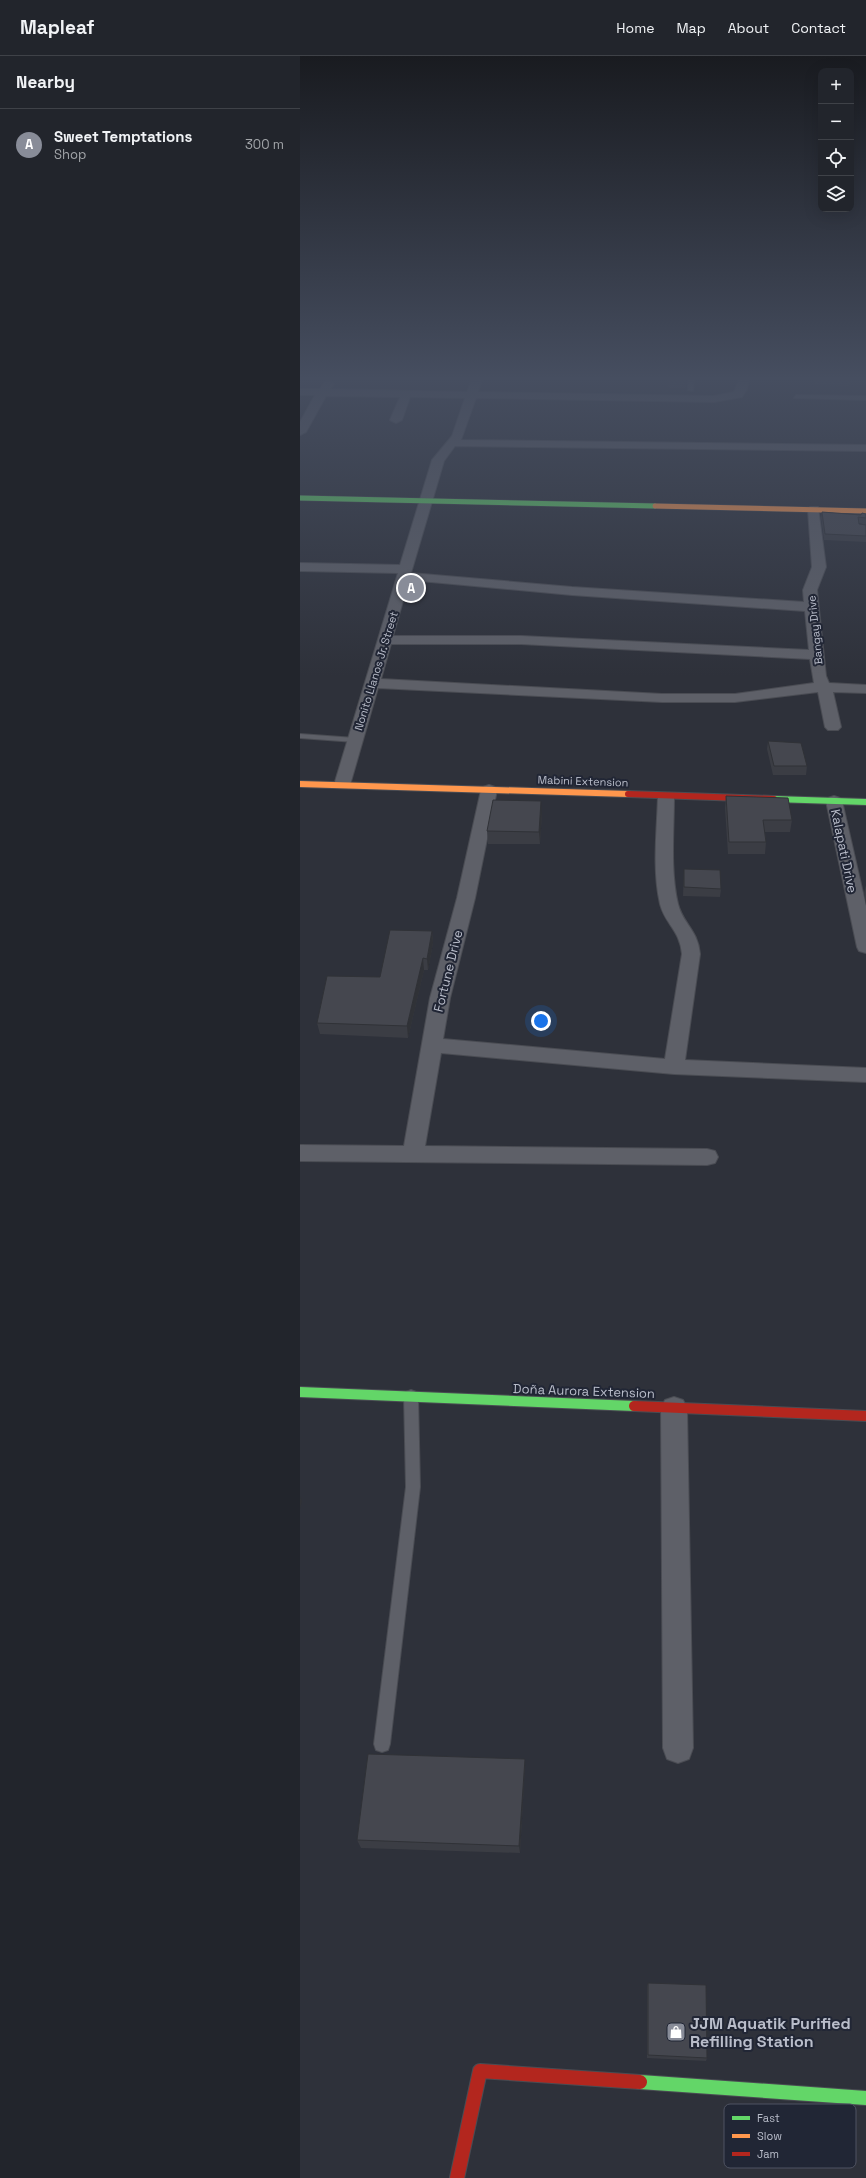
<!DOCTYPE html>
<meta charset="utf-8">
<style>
:root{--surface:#22252c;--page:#2a2d34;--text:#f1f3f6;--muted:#a2a5a9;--line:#3f4248;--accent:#888c98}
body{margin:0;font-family:"Space Grotesk",sans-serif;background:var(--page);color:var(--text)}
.controls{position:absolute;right:12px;top:12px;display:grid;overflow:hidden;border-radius:8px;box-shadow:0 4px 16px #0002}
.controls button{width:36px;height:36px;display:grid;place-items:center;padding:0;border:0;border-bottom:1px solid var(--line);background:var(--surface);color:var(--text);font:20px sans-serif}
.you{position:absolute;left:241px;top:965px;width:14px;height:14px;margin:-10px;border:3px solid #fff;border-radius:50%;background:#1a73e8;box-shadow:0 0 0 6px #1a73e833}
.badge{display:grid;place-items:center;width:26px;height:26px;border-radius:50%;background:var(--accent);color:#fff;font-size:13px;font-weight:700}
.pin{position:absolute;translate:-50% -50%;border:2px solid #fff;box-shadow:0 1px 4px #0006}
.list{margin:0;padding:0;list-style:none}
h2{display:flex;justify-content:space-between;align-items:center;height:52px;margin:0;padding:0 16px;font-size:17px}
h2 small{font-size:13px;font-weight:400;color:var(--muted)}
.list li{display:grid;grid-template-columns:26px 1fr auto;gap:12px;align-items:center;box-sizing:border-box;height:72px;padding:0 16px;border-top:1px solid var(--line)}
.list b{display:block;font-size:15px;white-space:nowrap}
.list p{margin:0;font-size:13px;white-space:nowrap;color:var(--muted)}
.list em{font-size:13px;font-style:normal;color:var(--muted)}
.icon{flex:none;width:22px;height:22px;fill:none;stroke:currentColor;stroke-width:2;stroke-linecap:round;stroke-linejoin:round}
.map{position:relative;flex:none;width:566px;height:2122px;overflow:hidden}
header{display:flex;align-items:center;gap:24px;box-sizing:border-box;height:56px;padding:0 20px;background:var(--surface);border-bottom:1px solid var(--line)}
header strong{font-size:19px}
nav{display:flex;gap:22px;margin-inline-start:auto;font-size:14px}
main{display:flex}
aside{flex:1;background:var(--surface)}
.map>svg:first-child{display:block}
</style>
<header>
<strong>Mapleaf</strong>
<nav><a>Home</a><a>Map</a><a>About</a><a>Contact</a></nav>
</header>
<main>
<aside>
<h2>Nearby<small></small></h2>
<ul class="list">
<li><span class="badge">A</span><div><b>Sweet Temptations</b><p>Shop</p></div><em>300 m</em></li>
</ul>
</aside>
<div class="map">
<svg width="566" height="2122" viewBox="0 0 566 2122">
<rect width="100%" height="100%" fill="#2e313a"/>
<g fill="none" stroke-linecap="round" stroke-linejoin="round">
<g stroke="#4a4c53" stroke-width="2">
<path id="lane" d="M 388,323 L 394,323 L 393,335 L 388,334 Z
M 496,339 L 566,340 L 566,344 L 494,342 Z
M 0,678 L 55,682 L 59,684 L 55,686 L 0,682 Z
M 111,1334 L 116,1336 L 118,1340 L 120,1431 L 90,1688 L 88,1694 L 82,1696 L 76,1694 L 74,1688 L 106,1431 L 104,1340 L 106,1336 Z"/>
</g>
<g stroke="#4a4c53" stroke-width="2">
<path id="street" d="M 172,323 L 182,323 L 178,336 L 414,340 L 434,336 L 439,323 L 449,323 L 447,333 L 442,341 L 414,346 L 176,342 L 161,384 L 566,389 L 566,395 L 155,390 L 144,405 L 111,517 L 272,531 L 504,546 L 503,534 L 512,511 L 508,454 L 510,451 L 518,451 L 526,511 L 517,534 L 526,620 L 529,627 L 566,629 L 566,637 L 533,636 L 541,671 L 538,674 L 528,674 L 525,671 L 518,636 L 435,646 L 362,646 L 78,632 L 50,729 L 48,732 L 36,732 L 34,729 L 98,517 L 0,515 L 0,507 L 100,509 L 132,404 L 152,380 L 165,342 L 110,341 L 102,364 L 96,367 L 90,364 L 100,341 L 26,340 L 6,376 L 0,379 L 0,366 L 15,339 L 0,339 L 0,333 L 20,333 L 25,326 L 29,325 L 34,328 L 30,333 L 167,336 ZM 109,524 L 272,539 L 505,555 L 509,594 L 221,580 L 93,580 ZM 91,588 L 221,588 L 510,603 L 514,627 L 435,638 L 362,638 L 81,623 Z
M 189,729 L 195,731 L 197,734 L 175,842 L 150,942 L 143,983 L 365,1003 L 382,898 C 380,874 365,868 360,848 C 352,813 357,775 358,740 L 360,737 L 372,737 L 374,740 C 374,775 370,814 378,848 C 383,868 398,874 400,898 L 385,1004 L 566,1012 L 566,1026 L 374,1018 L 141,997 L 125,1090 L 407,1093 L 415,1095 L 418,1101 L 415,1107 L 407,1109 L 0,1105 L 0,1089 L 104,1090 L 130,942 L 157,842 L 181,734 L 183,731 Z
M 534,740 L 540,742 L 542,745 L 566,850 L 566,897 L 559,895 L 557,891 L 526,745 L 528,742 Z
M 374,1341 L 383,1344 L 387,1352 L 393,1692 L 389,1703 L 378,1707 L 367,1703 L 363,1692 L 361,1352 L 365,1344 Z"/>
</g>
<g stroke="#4a4c53" stroke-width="6">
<path id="fast-far3" d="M 0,442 L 355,450"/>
</g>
<g stroke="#4a4c53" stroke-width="8">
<path id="fast-far2" d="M 474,743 L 566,746"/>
</g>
<g stroke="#4a4c53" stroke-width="12">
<path id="fast-far1" d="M 0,1336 L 334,1350"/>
</g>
<g stroke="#4a4c53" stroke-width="16">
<path id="fast" d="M 340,2026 L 566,2042"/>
</g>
<g stroke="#4a4c53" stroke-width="6">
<path id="slow-far1" d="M 355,450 L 566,455"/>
</g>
<g stroke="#4a4c53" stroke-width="8">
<path id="slow" d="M 0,728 L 328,738"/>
</g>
<g stroke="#4a4c53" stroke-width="8">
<path id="jam-far2" d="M 328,738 L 474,743"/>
</g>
<g stroke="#4a4c53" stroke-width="12">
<path id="jam-far1" d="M 334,1350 L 566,1360"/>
</g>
<g stroke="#4a4c53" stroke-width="16">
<path id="jam" d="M 157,2122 L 180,2015 L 340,2026"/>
</g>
<use href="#lane" fill="#5e6068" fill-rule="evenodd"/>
<use href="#street" fill="#5e6068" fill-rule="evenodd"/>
<use href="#fast-far3" stroke="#63d668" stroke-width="5"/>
<use href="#fast-far2" stroke="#63d668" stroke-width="6"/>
<use href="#fast-far1" stroke="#63d668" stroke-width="10"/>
<use href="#fast" stroke="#63d668" stroke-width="14"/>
<use href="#slow-far1" stroke="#ff974d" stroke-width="5"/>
<use href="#slow" stroke="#ff974d" stroke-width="6"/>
<use href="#jam-far2" stroke="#b3261e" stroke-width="6"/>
<use href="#jam-far1" stroke="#b3261e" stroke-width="10"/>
<use href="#jam" stroke="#b3261e" stroke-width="14"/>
</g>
<path fill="#3b3d44" d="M 368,323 L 386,323 L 386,332 L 369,332 Z
M 514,323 L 550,323 L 549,330 L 515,329 Z
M 522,456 L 561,459 L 566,458 L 566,469 L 559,467 L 559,468 L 566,469 L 566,486 L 524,484 L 521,462 Z
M 468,685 L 507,710 L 506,719 L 473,719 L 467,693 Z
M 426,740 L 492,764 L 490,776 L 465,776 L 466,786 L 465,798 L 428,798 L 425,752 Z
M 242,757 L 240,788 L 188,788 L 187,775 Z
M 384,813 L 421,833 L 420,841 L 383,840 Z
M 566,829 L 566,849 L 564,837 Z
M 132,875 L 133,887 L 128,914 L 124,914 L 108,982 L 20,978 L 17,967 L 80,921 Z
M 225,1711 L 220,1797 L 61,1792 L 57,1784 Z
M 348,1927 L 407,2002 L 406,2005 L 347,2002 L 347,1930 Z"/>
<path fill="#303237" d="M 241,745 L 242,757 L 240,788 L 239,776 Z
M 132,875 L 133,887 L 128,914 L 127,903 Z
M 123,902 L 124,914 L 108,982 L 107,970 Z
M 0,1440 L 2,1445 L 0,1453 Z
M 225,1703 L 225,1711 L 220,1797 L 219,1790 Z"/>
<path fill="#45474f" stroke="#303237" d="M 369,323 L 386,323 L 387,325 L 369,325 Z
M 522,456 L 561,459 L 562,457 L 566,458 L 566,462 L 558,461 L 559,468 L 566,469 L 566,480 L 525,478 Z
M 468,685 L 501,687 L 507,710 L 474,710 Z
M 426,740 L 488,742 L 492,764 L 463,764 L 466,786 L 429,786 Z
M 193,744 L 241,745 L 239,776 L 187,775 Z
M 384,813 L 420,814 L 421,833 L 384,831 Z
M 90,874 L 132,875 L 127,903 L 123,902 L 107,970 L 17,967 L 27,920 L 80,921 Z
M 68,1698 L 225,1703 L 219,1790 L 57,1784 Z
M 348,1927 L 406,1929 L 407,2002 L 348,1999 Z"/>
<linearGradient id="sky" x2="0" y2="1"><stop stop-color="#191b20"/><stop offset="0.52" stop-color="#464e60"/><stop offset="1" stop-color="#464e60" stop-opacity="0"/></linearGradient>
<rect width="566" height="620" fill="url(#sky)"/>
<defs>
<g id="shop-square" transform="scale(1)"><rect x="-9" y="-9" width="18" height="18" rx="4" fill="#888c98" stroke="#212635"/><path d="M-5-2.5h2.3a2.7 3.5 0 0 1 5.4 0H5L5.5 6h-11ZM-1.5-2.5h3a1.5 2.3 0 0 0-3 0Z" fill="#fff"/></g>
</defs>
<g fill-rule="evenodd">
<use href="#shop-square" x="376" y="1976"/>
</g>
<g text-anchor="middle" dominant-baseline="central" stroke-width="4" stroke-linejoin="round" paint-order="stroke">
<g font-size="11" fill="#b9bdca" stroke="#212635">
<text transform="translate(515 574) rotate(-96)">Bangay Drive</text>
<text transform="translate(76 615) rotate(-73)">Nonito Llanos Jr. Street</text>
<text transform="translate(283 725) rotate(2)">Mabini Extension</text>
</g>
<g font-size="13" fill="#b9bdca" stroke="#212635">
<text transform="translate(544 795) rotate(78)">Kalapati Drive</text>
<text transform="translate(148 915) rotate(-76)">Fortune Drive</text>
<text transform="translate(284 1335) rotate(2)">Doña Aurora Extension</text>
</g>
<g font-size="16" font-weight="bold" fill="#b9bdca" stroke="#212635" text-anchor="start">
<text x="390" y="1967">JJM Aquatik Purified<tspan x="390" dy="18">Refilling Station</tspan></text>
</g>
</g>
<rect x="424" y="2048" width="132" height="64" rx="6" fill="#212635" stroke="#4f5362" stroke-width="1"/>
<rect x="432" y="2060" width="18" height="4" fill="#63d668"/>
<rect x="432" y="2078" width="18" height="4" fill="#ff974d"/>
<rect x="432" y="2096" width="18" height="4" fill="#b3261e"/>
<g font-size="11" fill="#b9bdca">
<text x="457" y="2066">Fast</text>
<text x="457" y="2084">Slow</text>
<text x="457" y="2102">Jam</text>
</g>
</svg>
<div class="controls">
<button>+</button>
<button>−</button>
<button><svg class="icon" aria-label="locate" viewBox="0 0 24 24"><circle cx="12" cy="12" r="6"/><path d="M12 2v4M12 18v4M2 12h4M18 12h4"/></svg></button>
<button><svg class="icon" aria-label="layers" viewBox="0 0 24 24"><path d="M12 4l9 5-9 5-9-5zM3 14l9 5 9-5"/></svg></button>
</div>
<div class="you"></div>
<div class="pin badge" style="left:111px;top:532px">A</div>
</div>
</main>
